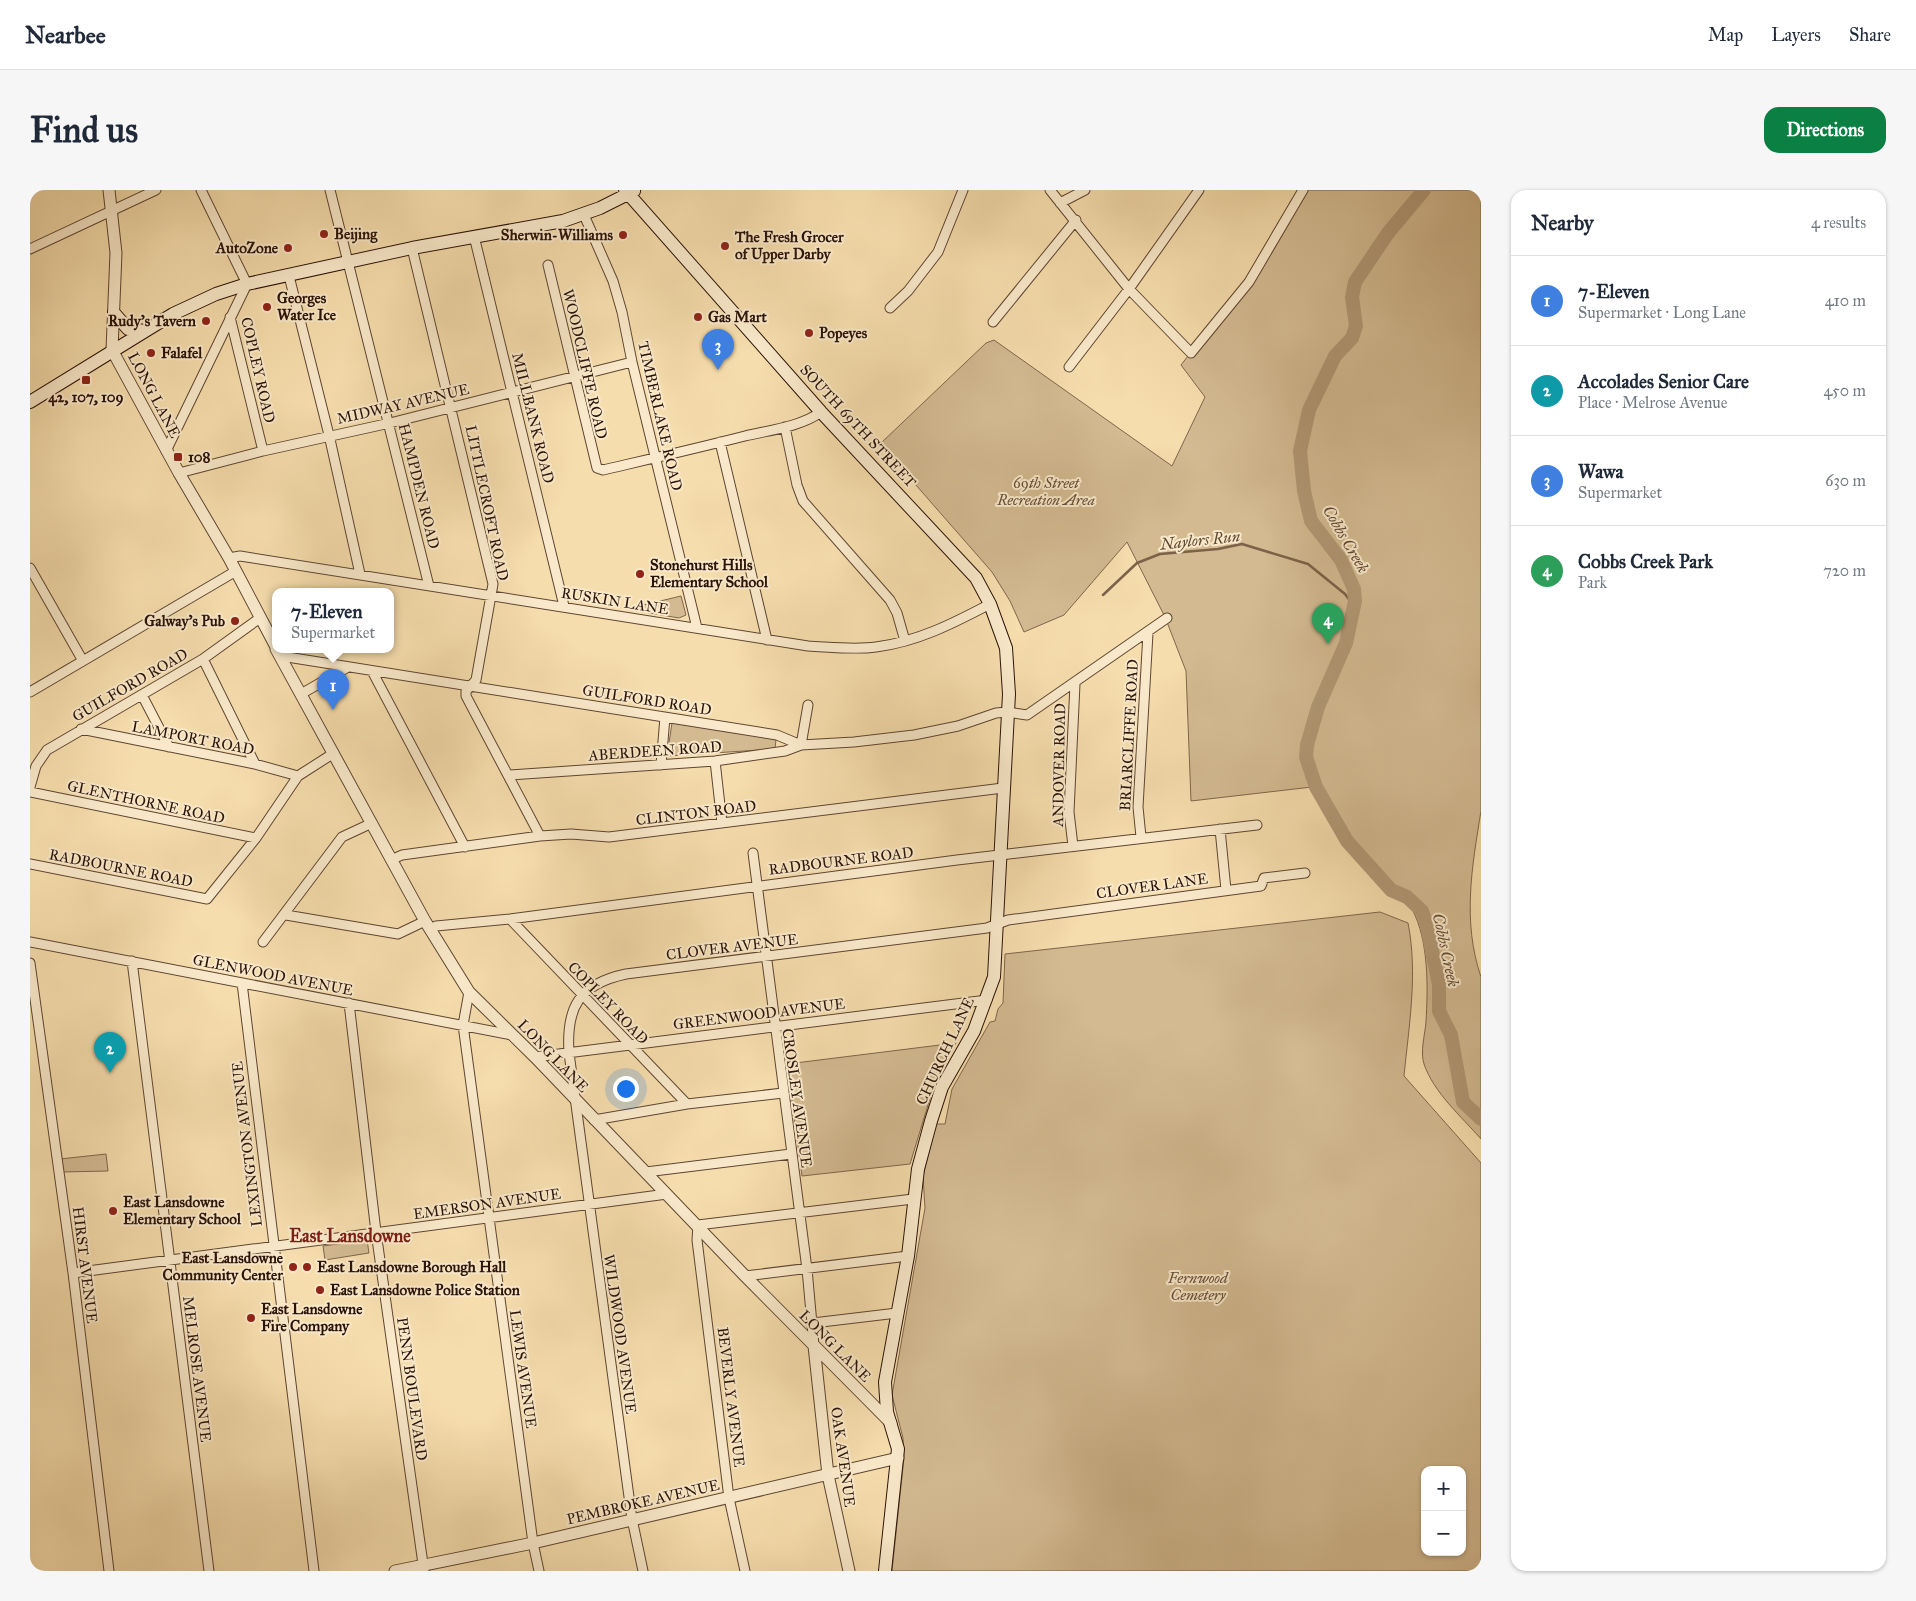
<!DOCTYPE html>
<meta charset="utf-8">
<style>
:root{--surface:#fff;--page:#f6f6f7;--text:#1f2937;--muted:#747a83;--line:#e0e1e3;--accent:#0b8043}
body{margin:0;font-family:"IM FELL Great Primer",serif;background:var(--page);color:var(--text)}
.controls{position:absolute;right:15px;bottom:15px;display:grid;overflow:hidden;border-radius:10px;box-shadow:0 1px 4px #0004}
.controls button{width:45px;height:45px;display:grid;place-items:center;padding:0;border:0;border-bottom:1px solid var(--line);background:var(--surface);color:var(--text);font:25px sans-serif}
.you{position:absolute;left:595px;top:898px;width:18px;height:18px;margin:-12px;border:4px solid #fff;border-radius:50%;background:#1a73e8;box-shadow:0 0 0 8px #1a73e833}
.badge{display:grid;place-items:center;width:32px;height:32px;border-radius:50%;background:var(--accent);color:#fff;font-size:16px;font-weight:700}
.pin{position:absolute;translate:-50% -41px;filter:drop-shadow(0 1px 2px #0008)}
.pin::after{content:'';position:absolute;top:26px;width:18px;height:15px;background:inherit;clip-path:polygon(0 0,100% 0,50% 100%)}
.popup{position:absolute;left:242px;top:398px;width:122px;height:65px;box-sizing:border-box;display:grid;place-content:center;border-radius:10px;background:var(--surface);filter:drop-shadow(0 1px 4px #0005);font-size:16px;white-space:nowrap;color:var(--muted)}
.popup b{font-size:19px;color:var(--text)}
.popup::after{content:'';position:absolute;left:50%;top:100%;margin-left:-10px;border:10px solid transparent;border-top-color:var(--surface)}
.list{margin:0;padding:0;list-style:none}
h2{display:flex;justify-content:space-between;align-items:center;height:65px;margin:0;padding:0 20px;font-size:21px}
h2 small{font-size:16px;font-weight:400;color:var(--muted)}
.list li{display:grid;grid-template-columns:32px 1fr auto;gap:15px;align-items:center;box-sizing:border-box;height:90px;padding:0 20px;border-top:1px solid var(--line)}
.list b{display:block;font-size:19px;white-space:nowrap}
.list p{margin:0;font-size:16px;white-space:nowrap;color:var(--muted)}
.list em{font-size:16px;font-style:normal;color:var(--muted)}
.map{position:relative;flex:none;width:1451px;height:1381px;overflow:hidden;border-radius:15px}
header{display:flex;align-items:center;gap:30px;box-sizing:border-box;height:70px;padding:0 25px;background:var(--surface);border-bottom:1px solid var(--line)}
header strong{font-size:24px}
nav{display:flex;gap:28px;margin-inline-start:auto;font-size:18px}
.intro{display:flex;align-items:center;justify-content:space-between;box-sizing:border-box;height:120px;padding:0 30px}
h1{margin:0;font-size:35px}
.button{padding:12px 22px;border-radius:15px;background:var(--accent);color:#fff;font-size:18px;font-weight:700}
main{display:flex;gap:30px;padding:0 30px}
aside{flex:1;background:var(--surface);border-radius:15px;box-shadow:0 1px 4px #0004}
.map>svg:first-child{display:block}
</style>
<header>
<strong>Nearbee</strong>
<nav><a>Map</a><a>Layers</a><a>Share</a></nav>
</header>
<div class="intro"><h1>Find us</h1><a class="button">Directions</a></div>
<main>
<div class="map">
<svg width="1451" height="1381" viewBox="0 0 1451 1381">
<rect width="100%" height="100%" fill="#f6ddad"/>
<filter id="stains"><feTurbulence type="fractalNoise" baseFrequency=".004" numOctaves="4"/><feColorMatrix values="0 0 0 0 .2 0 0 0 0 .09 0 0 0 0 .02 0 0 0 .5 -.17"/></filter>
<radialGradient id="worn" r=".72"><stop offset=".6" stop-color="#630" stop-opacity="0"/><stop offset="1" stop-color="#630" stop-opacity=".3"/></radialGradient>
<path fill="#d3ba91" stroke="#7f664c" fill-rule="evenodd" d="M 1276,0 L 1451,0 L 1451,621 C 1442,677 1432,731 1451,787 L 1451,949 C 1431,926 1404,903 1394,874 C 1390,862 1395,844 1396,832 C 1398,797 1399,751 1382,719 C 1374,705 1356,698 1345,687 C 1320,662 1294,631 1282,597 L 1161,611 L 1156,481 L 1135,427 L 1097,352 L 1034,425 L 994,442 L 980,411 L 962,382 L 850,254 L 956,153 L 964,150 L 1142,276 L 1175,207 L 1151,175 L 1231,72 Z
M 651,406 L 656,425 L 649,428 L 597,419 Z
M 642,533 L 746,549 L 745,559 L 637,566 Z
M 1350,722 L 1378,733 C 1388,783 1379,835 1374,886 L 1451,973 L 1451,1381 L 862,1381 L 874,1268 L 873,1248 L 862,1205 L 895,1018 L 893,986 L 906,934 L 915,934 L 922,899 L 960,832 L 965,831 L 968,819 L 973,813 L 975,764 ZM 1395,1280 L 1432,1280 L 1432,1362 L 1395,1362 Z
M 926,853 L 905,892 L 880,974 L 772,986 L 757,874 Z
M 76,964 L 78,981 L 31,982 L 30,969 Z
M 337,1050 L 339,1063 L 295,1070 L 293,1056 Z"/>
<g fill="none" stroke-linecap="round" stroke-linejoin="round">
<path stroke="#7b6249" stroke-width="2.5" d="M 1073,405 L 1107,373 L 1130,364 L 1188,359 L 1212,354 L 1278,374 L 1315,404 L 1324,416"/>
<path stroke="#b19875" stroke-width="14" d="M 1394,0 L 1358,43 L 1325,92 L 1322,107 L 1326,136 L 1322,148 L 1305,166 L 1279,220 L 1270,261 L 1274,301 L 1281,331 L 1311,370 L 1324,399 L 1325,411 L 1316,453 L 1288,517 L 1277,555 L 1276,567 L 1286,597 L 1317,651 L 1361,700 L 1377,707 L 1392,721 L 1397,736 L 1409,795 L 1409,821 L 1421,845 L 1433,912 L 1451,929"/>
<g stroke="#5e4531" stroke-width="11">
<path id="minor" d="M 300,0 L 399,396
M 1020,0 L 1099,99 L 1161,163 L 1219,92 L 1273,0
M 1030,13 L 1055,0
M 554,25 L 583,91 L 592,122 L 602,172 L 667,438
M 444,46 L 534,416
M 382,58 L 463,394 L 446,490 L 436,501 L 436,506 L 510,646
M 0,59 L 126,0
M 518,75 L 567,278 L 573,280 C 620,269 668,258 715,246 C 740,240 770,237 791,222
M 259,86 L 299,245 L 330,384
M 860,118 L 878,101 L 908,62 L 933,0
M 200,127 L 233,261
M 963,132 L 1046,30
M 1039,177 L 1099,99 L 1169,0
M 755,237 L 767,295 L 773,311 L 860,410 L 867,423 L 875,451
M 690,252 L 737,450
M 136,261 L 217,94 L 171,0
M 149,283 L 233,261 L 360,233 L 602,172
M 199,368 L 210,366 L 778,456 C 800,457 824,460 846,457 C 887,452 924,433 960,414
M 0,378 L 53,471
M 251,466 L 747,545 L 771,555 L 824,552 L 884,545 L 928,536 L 966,523 L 977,522 L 997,525 L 1137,428
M 173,469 L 225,574
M 342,481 L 435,657
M 0,502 L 206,381
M 271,504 L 318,477
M 112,505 L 139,557
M 51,539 L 225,574 L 268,586
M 685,571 L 692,633
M 631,575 L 635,527
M 480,585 L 685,571 L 755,561 L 771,555 L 778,515
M 0,597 L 6,576 L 17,560 L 173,469 L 230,428
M 0,602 L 226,648
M 1190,639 L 1196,700
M 1111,647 L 1108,617 L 1118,443
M 1043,656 L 1039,622 L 1045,494
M 723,663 L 777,1079 L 784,1156
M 363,669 L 372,665 L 510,646 L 541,644 L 579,647 L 973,598
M 0,674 L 177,709 L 226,648 L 268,586 L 304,563
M 256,725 L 368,744 L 395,731
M 480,729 L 657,914
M 400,739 L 406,736 L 480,729 L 927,670 L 1227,635
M 0,752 L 482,845
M 233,752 L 312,647 L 342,633
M 102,771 L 179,1381
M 0,773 L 43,1083 L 79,1381
M 212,793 L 284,1381
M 439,802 L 433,835 L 503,1353 L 509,1381
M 319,813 L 346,1042 L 394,1381
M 505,867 L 957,810
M 564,930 L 657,914 L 753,903
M 616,982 L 761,964
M 43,1083 L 637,1004
M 715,1086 L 878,1066
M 783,1133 L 867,1123
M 613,1381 L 602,1329 L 539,863 C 536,817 549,794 596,784 L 957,738 L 978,730 L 1231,696 L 1234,688 L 1275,683
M 715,1381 L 699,1308 L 667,1050 L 668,1035 L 883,1009"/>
</g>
<g stroke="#5e4531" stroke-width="13">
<path id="tertiary" d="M 79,0 L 86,63 L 82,160 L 149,283 L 199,368 L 246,457
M 246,459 L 395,731 L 439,802 L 505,867 L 715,1086 L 861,1233
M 784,1156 L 798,1285 L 819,1381
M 365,1381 L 503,1353 L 868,1268"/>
</g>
<g stroke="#2b1208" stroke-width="14">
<path id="secondary" d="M 595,0 L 791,222 L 946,388 L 960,414 L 976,458 L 979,504 L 964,787 L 944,841 L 912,897 L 901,931 L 888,979 L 878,1066 L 855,1192 L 857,1222 L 868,1259 L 855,1381
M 84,123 L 98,139 L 115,141
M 0,212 L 143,124 L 186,104 L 217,94 L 382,58 L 533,31 L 570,18 L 604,1"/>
</g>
<use href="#minor" stroke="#f9e9ca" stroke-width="9"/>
<use href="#tertiary" stroke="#f9e9ca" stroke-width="11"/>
<use href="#secondary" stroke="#f9e9ca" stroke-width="12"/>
</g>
<g fill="#8f2418" stroke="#f9e9ca" stroke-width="2">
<circle cx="294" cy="44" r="5"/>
<circle cx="593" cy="45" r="5"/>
<circle cx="695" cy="56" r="5"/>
<circle cx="258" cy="58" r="5"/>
<circle cx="237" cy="117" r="5"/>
<circle cx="668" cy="127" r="5"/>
<circle cx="176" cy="131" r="5"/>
<circle cx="779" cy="143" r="5"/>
<circle cx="121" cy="163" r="5"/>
<rect x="51" y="185" width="10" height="10" rx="2.5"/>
<rect x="143" y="262" width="10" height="10" rx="2.5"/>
<circle cx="610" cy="384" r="5"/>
<circle cx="205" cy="431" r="5"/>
<circle cx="83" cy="1021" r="5"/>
<circle cx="263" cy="1077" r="5"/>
<circle cx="277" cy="1077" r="5"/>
<circle cx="290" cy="1100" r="5"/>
<circle cx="221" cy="1128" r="5"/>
</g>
<g text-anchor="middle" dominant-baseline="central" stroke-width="4" stroke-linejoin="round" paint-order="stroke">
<g font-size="15" font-weight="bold" fill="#2b1208" stroke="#f9e9ca" text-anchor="start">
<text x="304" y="44">Beijing</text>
<text x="583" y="45" text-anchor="end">Sherwin-Williams</text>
<text x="705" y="47">The Fresh Grocer<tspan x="705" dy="17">of Upper Darby</tspan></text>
<text x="248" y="58" text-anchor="end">AutoZone</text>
<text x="247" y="108">Georges<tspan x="247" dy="17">Water Ice</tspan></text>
<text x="678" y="127">Gas Mart</text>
<text x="166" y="131" text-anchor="end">Rudy's Tavern</text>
<text x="789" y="143">Popeyes</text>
<text x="131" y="163">Falafel</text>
<text x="56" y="207" text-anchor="middle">42, 107, 109</text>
<text x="158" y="267">108</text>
<text x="620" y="375">Stonehurst Hills<tspan x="620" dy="17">Elementary School</tspan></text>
<text x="195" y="431" text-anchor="end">Galway's Pub</text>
<text x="93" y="1012">East Lansdowne<tspan x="93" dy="17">Elementary School</tspan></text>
<text x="253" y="1068" text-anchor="end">East Lansdowne<tspan x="253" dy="17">Community Center</tspan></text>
<text x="287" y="1077">East Lansdowne Borough Hall</text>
<text x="300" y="1100">East Lansdowne Police Station</text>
<text x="231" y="1119">East Lansdowne<tspan x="231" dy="17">Fire Company</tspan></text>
</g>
<g font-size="15" fill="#2b1208" stroke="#f9e9ca">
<text transform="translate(555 174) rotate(77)">WOODCLIFFE ROAD</text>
<text transform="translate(228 180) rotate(77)">COPLEY ROAD</text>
<text transform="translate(124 205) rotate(62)">LONG LANE</text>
<text transform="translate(373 214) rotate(-13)">MIDWAY AVENUE</text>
<text transform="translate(630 226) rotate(77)">TIMBERLAKE ROAD</text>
<text transform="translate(503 228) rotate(76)">MILLBANK ROAD</text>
<text transform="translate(828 236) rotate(47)">SOUTH 69TH STREET</text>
<text transform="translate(389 296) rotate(76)">HAMPDEN ROAD</text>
<text transform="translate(457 313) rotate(78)">LITTLECROFT ROAD</text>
<text transform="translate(585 411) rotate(9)">RUSKIN LANE</text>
<text transform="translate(100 495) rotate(-30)">GUILFORD ROAD</text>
<text transform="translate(617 510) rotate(9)">GUILFORD ROAD</text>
<text transform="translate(1099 545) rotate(-87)">BRIARCLIFFE ROAD</text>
<text transform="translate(163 548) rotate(11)">LAMPORT ROAD</text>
<text transform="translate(625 561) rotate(-4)">ABERDEEN ROAD</text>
<text transform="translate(1029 575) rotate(-89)">ANDOVER ROAD</text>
<text transform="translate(116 612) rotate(12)">GLENTHORNE ROAD</text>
<text transform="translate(666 623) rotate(-7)">CLINTON ROAD</text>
<text transform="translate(811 671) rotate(-7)">RADBOURNE ROAD</text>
<text transform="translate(91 678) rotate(11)">RADBOURNE ROAD</text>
<text transform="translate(1122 696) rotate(-8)">CLOVER LANE</text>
<text transform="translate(702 757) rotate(-7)">CLOVER AVENUE</text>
<text transform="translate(243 785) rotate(11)">GLENWOOD AVENUE</text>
<text transform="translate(578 813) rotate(46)">COPLEY ROAD</text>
<text transform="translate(729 824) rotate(-7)">GREENWOOD AVENUE</text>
<text transform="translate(915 861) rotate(-65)">CHURCH LANE</text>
<text transform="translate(523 866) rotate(46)">LONG LANE</text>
<text transform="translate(767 908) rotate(82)">CROSLEY AVENUE</text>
<text transform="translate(217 954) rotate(-97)">LEXINGTON AVENUE</text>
<text transform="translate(457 1014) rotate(-8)">EMERSON AVENUE</text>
<text transform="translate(55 1075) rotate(83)">HIRST AVENUE</text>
<text transform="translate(590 1144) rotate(82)">WILDWOOD AVENUE</text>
<text transform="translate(805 1156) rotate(45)">LONG LANE</text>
<text transform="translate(167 1179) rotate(83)">MELROSE AVENUE</text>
<text transform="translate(493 1179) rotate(82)">LEWIS AVENUE</text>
<text transform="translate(382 1199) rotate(82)">PENN BOULEVARD</text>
<text transform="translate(701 1207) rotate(83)">BEVERLY AVENUE</text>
<text transform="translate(813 1267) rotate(82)">OAK AVENUE</text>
<text transform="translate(613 1312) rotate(-13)">PEMBROKE AVENUE</text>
</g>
<g font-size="15" font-style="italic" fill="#664d38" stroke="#f9e9ca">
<text x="1016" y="293">69th Street<tspan x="1016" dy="17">Recreation Area</tspan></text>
<text x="1168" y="1088">Fernwood<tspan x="1168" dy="17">Cemetery</tspan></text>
</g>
<g font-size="16" font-style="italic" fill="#614834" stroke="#f9e9ca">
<text transform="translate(1316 349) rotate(60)">Cobbs Creek</text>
<text transform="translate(1170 350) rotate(-6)">Naylors Run</text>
<text transform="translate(1416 760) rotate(78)">Cobbs Creek</text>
</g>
<g font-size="18" font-weight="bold" fill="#7a1f14" stroke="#f9e9ca">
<text x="320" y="1046">East Lansdowne</text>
</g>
</g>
<rect width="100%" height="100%" filter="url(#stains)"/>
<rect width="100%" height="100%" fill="url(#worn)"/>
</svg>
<div class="controls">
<button>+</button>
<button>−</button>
</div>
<div class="you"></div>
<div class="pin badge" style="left:303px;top:520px;background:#3f7fe0">1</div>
<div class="popup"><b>7-Eleven</b>Supermarket</div>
<div class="pin badge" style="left:80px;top:883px;background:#0f9aa8">2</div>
<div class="pin badge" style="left:688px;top:180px;background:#3f7fe0">3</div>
<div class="pin badge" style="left:1298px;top:454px;background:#2e9e5b">4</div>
</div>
<aside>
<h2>Nearby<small>4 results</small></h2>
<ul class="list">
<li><span class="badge" style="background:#3f7fe0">1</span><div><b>7-Eleven</b><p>Supermarket · Long Lane</p></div><em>410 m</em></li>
<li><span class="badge" style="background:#0f9aa8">2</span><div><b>Accolades Senior Care</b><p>Place · Melrose Avenue</p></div><em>450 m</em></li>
<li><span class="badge" style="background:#3f7fe0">3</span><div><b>Wawa</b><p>Supermarket</p></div><em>630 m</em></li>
<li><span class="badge" style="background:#2e9e5b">4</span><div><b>Cobbs Creek Park</b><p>Park</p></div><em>720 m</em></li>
</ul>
</aside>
</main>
